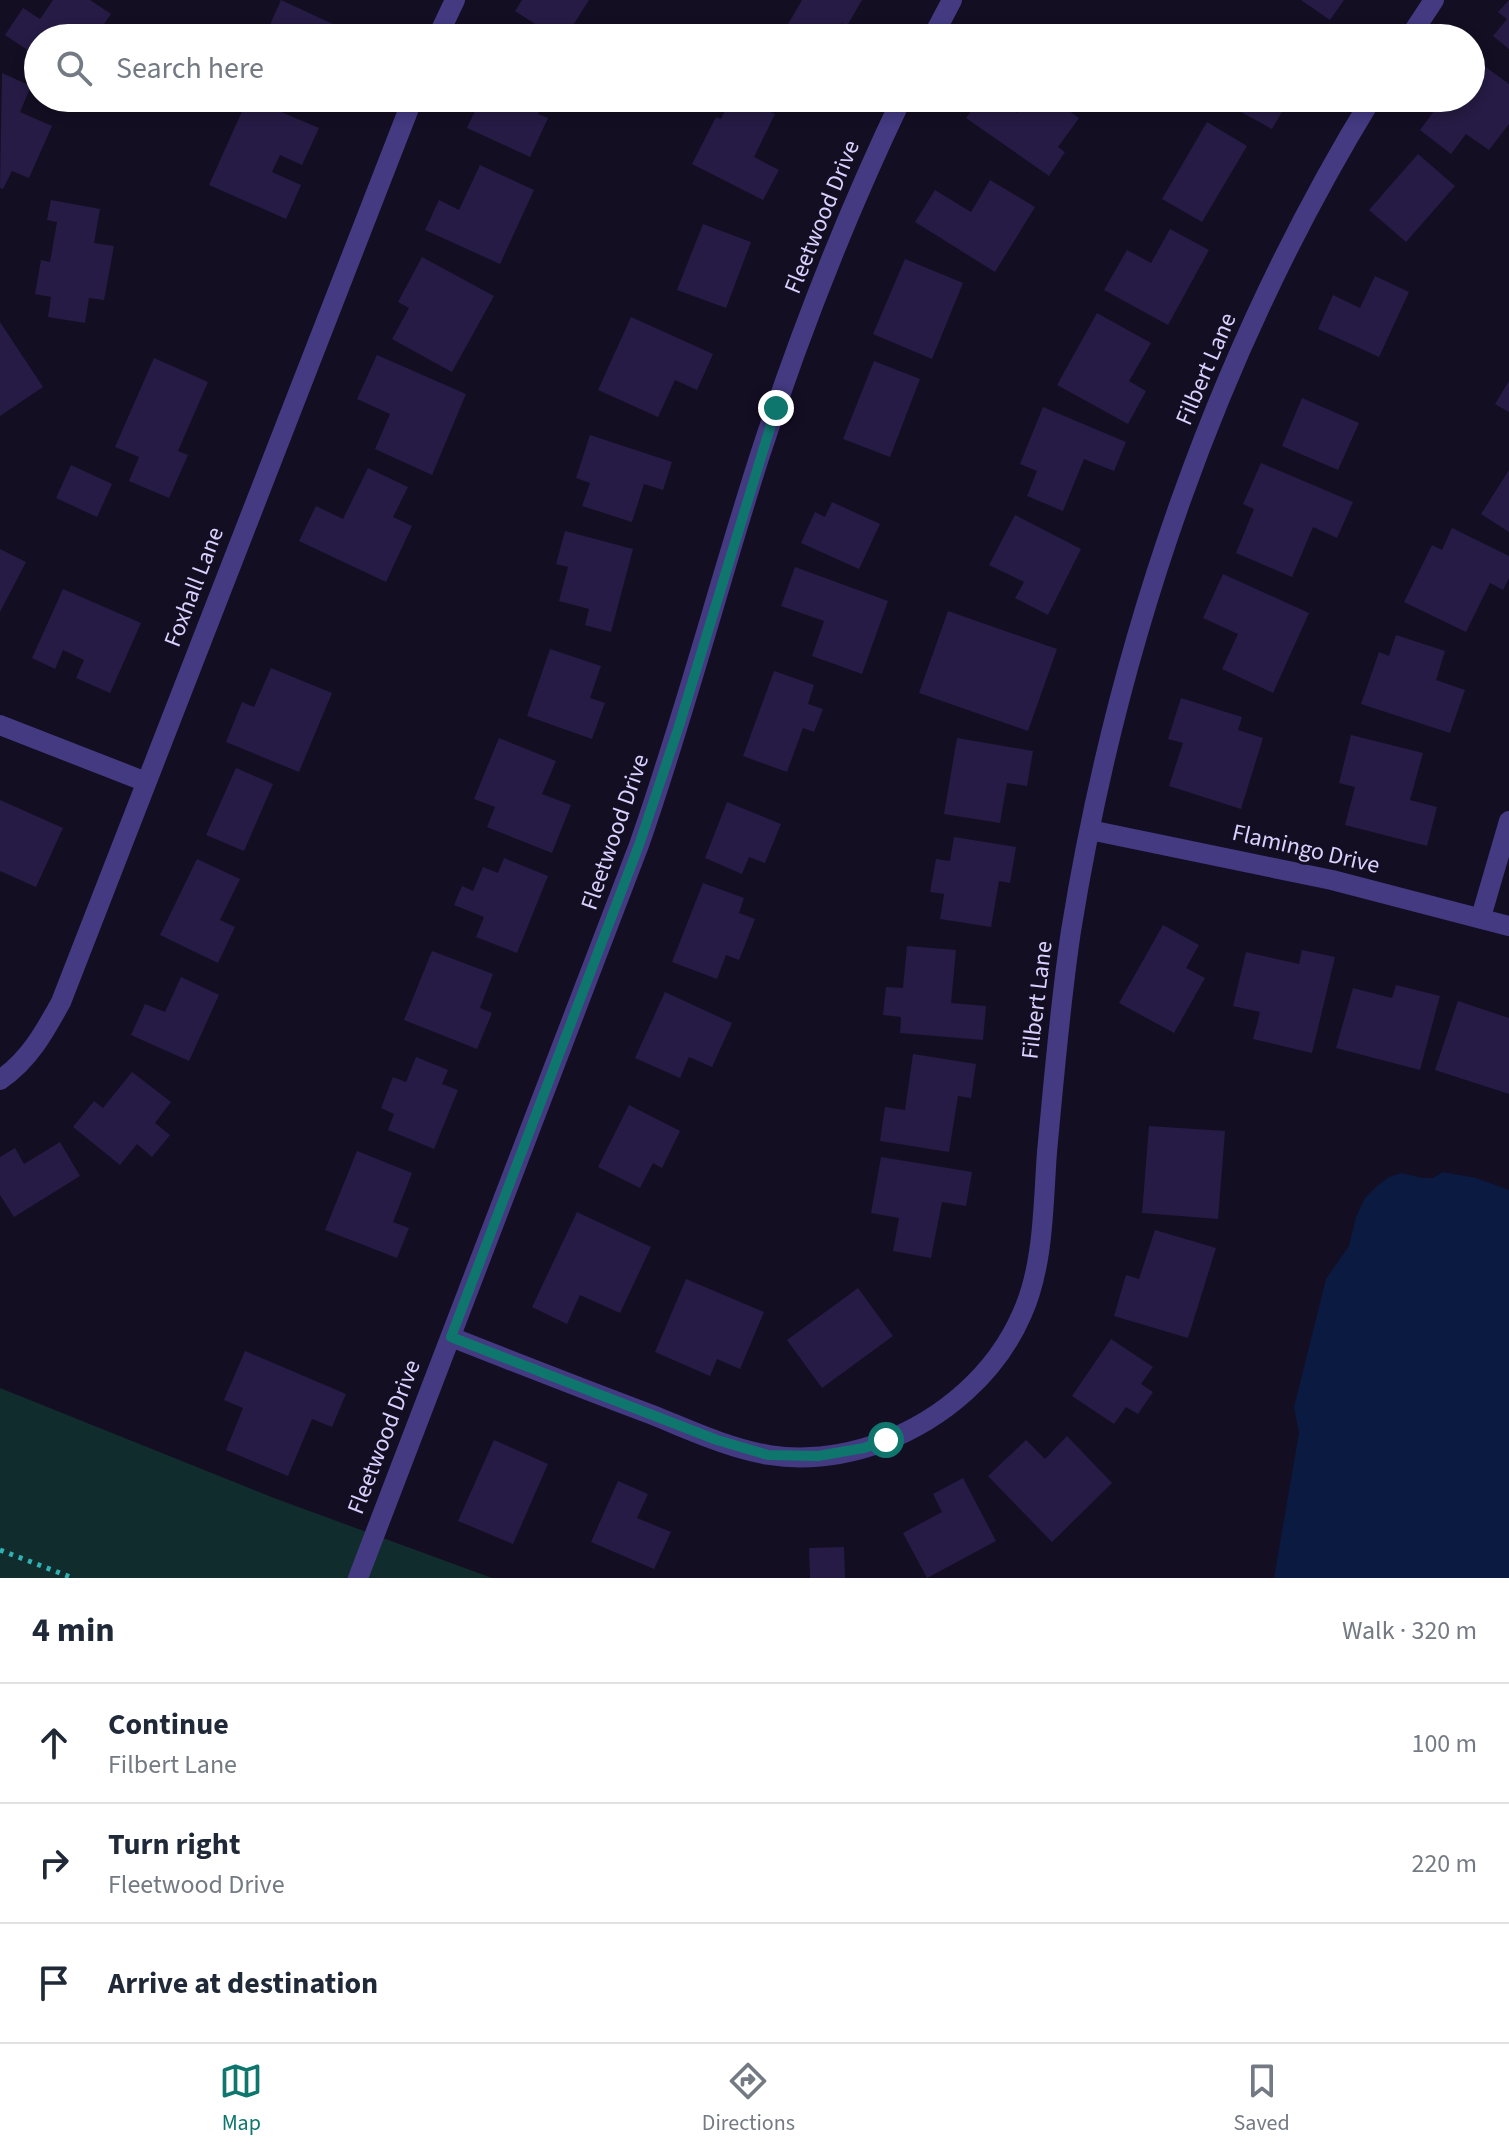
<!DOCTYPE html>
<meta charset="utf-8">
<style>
:root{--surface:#fff;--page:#f6f6f7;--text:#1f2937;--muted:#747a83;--line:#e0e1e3;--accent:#0f766e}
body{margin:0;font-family:"Source Sans 3",sans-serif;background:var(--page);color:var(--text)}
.stop{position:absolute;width:24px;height:24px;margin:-18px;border:6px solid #0f766e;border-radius:50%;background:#fff}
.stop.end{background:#0f766e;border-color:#fff;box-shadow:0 2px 8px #0008}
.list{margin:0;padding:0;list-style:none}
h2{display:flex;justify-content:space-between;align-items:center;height:104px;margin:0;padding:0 32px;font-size:34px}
h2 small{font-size:26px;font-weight:400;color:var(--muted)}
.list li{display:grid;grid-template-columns:52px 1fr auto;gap:24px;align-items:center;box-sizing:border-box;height:120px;padding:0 32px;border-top:2px solid var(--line)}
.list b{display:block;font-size:30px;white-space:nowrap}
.list p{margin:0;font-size:26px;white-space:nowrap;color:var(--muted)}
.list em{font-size:26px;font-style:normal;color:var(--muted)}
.icon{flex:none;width:44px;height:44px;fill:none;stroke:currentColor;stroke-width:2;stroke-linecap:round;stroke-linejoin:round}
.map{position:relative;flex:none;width:1509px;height:1578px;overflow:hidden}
.search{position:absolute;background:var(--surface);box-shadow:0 4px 12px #0003;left:24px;right:24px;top:24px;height:88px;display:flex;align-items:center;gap:20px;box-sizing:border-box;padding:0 28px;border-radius:44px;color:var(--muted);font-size:30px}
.sheet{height:464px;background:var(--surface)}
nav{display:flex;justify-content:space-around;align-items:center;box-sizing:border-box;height:112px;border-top:2px solid var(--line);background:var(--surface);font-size:22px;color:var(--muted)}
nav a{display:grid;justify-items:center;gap:4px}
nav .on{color:var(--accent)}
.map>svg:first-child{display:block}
</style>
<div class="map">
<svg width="1509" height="1578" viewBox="0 0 1509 1578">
<rect width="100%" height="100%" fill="#140e23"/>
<path fill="#112c2d" d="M 0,1388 L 274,1498 L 492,1578 L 0,1578 Z"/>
<path fill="#0a1a41" d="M 1443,1172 L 1476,1178 L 1509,1190 L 1509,1578 L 1274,1578 L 1299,1433 L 1294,1407 L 1326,1279 L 1349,1246 L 1356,1217 L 1365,1198 L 1377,1186 L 1389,1177 L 1402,1173 L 1422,1178 L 1433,1178 Z"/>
<path fill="#261b44" d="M 53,0 L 90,0 L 111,14 L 94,38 L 38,38 L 38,57 L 5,35 L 23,8 L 40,19 Z
M 281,0 L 363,38 L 264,38 Z
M 522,0 L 589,0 L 565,38 L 557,38 L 515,11 Z
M 802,0 L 862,0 L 847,26 L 842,23 L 833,38 L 780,38 Z
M 1301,0 L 1344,0 L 1330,20 Z
M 1509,0 L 1509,49 L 1493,36 L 1507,19 L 1498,12 Z
M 1476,60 L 1509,84 L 1509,124 L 1489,150 L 1466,134 L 1451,154 L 1420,130 L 1442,100 L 1445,102 L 1448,98 L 1471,98 L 1471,67 Z
M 2,73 L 31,86 L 20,112 L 52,126 L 29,178 L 12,171 L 3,189 L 0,188 Z
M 248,98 L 319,128 L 302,165 L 280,155 L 272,172 L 301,185 L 286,219 L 209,185 Z
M 481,98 L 546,98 L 538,114 L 548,118 L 530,157 L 467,128 Z
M 731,98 L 742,98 L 775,114 L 754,157 L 779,170 L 763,200 L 692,164 L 716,117 L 721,119 Z
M 980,98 L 996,98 L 1017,113 L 1028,98 L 1051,98 L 1079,118 L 1058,147 L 1065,152 L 1049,176 L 966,118 Z
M 1226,98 L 1290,98 L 1272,129 L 1223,102 Z
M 1207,122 L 1247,146 L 1202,222 L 1162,199 Z
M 1418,154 L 1455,186 L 1406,242 L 1369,210 Z
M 480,165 L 534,190 L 500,264 L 425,230 L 439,200 L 459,210 Z
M 990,180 L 1035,207 L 995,272 L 915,222 L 935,190 L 971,212 Z
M 51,200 L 100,209 L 94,243 L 114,246 L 104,300 L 89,298 L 85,323 L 48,317 L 51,297 L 35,294 L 41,260 L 50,262 L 57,222 L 47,220 Z
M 703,224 L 751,242 L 726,308 L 677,290 Z
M 1170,229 L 1209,250 L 1168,325 L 1104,290 L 1127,250 L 1151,263 Z
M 422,257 L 494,296 L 452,372 L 392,339 L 409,308 L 398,302 Z
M 905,259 L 963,283 L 932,359 L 873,334 Z
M 1375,276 L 1409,292 L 1379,357 L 1318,329 L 1333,295 L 1360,308 Z
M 1097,313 L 1151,343 L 1129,381 L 1146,391 L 1128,424 L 1057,385 Z
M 631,317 L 713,354 L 697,390 L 675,380 L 658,417 L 598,390 Z
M 0,322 L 43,387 L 0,416 Z
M 377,355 L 466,394 L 432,475 L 375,449 L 390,414 L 357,399 Z
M 154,358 L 208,382 L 178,451 L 188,455 L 169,498 L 129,481 L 139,457 L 115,447 Z
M 874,361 L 920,379 L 890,457 L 843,439 Z
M 1509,381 L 1509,412 L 1495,404 Z
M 1302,398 L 1359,423 L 1338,470 L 1282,446 Z
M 1043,407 L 1126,442 L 1114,471 L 1084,459 L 1063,511 L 1027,496 L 1037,471 L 1020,464 Z
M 590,435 L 672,462 L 663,490 L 644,484 L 632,522 L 582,506 L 590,483 L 576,478 Z
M 1261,463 L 1353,502 L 1337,538 L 1313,527 L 1292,577 L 1236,553 L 1254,509 L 1243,504 Z
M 71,465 L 112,484 L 97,517 L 56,498 Z
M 368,468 L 408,487 L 393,517 L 412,526 L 386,582 L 299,541 L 316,506 L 343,519 Z
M 1509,470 L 1509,532 L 1481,514 Z
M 832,502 L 880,524 L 859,569 L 801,543 L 815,512 L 825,517 Z
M 1015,515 L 1081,549 L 1048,615 L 1015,598 L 1024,582 L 989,565 Z
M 1452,528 L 1509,556 L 1509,578 L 1503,590 L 1490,583 L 1466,632 L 1404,602 L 1432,545 L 1442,550 Z
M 565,531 L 633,549 L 611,632 L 585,625 L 589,609 L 559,601 L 568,567 L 556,564 Z
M 0,549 L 26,562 L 0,612 Z
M 795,567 L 888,601 L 862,674 L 812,656 L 824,621 L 781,606 Z
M 1223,574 L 1309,613 L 1273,693 L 1222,669 L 1238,634 L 1203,618 Z
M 63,589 L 141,623 L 110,693 L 76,678 L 84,660 L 63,650 L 55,669 L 32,658 Z
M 948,611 L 1057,649 L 1028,731 L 919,693 Z
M 1396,635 L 1445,651 L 1436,680 L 1465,690 L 1450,733 L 1361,704 L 1379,652 L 1389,656 Z
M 550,649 L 601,666 L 590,698 L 605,703 L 592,739 L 527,716 Z
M 271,668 L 332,693 L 299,772 L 226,742 L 242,702 L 254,707 Z
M 774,671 L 814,685 L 808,704 L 823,709 L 814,732 L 803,728 L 787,772 L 743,756 Z
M 1181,698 L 1242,717 L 1238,730 L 1263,738 L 1241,809 L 1169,786 L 1183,743 L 1168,739 Z
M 1351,735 L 1423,753 L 1410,800 L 1437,807 L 1427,846 L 1345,825 L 1355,787 L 1339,783 Z
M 499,738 L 556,761 L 542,794 L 571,805 L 552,853 L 487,827 L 495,807 L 474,799 Z
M 957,738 L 1033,751 L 1027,786 L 1007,783 L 1000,823 L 944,814 Z
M 236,768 L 273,784 L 244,851 L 206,835 Z
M 0,800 L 63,828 L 36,887 L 0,871 Z
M 727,802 L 781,824 L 765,863 L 749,857 L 742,874 L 705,858 Z
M 954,837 L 1016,847 L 1010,883 L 999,881 L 991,927 L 940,919 L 944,894 L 930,892 L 936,859 L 950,861 Z
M 504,858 L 548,876 L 517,953 L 476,937 L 484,917 L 454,905 L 462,886 L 473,891 L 483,867 L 498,873 Z
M 197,859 L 240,879 L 220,920 L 235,927 L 218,963 L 160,935 Z
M 703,883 L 744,898 L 739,913 L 755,919 L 739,960 L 726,955 L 717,979 L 672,962 Z
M 1163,925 L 1199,945 L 1186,968 L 1205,978 L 1174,1033 L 1119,1003 Z
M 907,946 L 956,950 L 951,1003 L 986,1006 L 983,1040 L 900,1033 L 901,1017 L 883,1015 L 886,987 L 903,988 Z
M 1302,950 L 1335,957 L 1312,1053 L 1253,1039 L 1260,1012 L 1233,1006 L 1246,952 L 1299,964 Z
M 432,951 L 493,974 L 480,1008 L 492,1013 L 477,1049 L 404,1020 Z
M 181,977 L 219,995 L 189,1061 L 131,1035 L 145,1004 L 165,1012 Z
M 1396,985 L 1440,996 L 1420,1070 L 1336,1048 L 1353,988 L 1392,998 Z
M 665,992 L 732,1023 L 712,1067 L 689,1057 L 680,1078 L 635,1058 Z
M 1458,1001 L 1509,1018 L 1509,1094 L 1435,1070 Z
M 913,1054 L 976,1064 L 971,1098 L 958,1096 L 949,1152 L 880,1141 L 885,1107 L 905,1110 Z
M 416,1057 L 448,1070 L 442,1084 L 458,1090 L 434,1149 L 388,1130 L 394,1114 L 381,1108 L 393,1077 L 406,1082 Z
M 132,1072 L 171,1102 L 155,1123 L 170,1135 L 152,1157 L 137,1144 L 120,1165 L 73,1127 L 94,1101 L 103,1108 Z
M 629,1105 L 680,1131 L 662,1168 L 653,1163 L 640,1188 L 598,1167 Z
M 1149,1126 L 1225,1131 L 1218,1219 L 1142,1213 Z
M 60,1142 L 80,1176 L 14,1217 L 0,1195 L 0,1157 L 15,1148 L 24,1164 Z
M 357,1151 L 412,1173 L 393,1222 L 409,1228 L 397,1258 L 325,1230 Z
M 881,1157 L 972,1172 L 966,1206 L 942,1202 L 931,1258 L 893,1251 L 899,1218 L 871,1213 Z
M 577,1212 L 651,1247 L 620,1313 L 580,1295 L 567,1324 L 532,1307 Z
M 1155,1230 L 1216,1248 L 1188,1338 L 1114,1316 L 1126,1275 L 1139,1279 Z
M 686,1279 L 764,1312 L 740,1369 L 717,1359 L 710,1376 L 655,1352 Z
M 858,1288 L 893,1336 L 822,1388 L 787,1340 Z
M 1111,1339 L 1153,1367 L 1141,1384 L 1153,1392 L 1138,1414 L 1126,1407 L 1114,1424 L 1072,1396 Z
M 245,1351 L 346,1394 L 332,1427 L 312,1419 L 288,1476 L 226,1450 L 243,1408 L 224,1400 Z
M 1067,1436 L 1112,1483 L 1052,1542 L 988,1476 L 1026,1440 L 1045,1459 Z
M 494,1440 L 548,1464 L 513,1544 L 458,1521 Z
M 963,1478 L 996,1541 L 927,1578 L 903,1533 L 942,1512 L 933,1494 Z
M 618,1481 L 648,1494 L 637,1518 L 671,1532 L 654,1569 L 591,1542 Z
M 844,1547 L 845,1578 L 810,1578 L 809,1548 Z"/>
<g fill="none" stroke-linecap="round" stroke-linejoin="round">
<path stroke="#30b1b4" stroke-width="5" stroke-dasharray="4 6" stroke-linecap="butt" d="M 0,1550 L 73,1578"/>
<path stroke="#433a82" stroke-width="20" d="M 437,38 L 455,0
M 932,38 L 952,0
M 1409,38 L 1434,0
M 0,725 L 146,782
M 1090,830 L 1332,880 L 1509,926
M 1481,917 L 1509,821
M 0,1080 C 29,1060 44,1033 61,1002 L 413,98
M 451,1337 C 517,1363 583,1389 650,1414 C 688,1429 727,1448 769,1455 C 807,1461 847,1455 883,1442 C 943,1419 996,1374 1022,1314 C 1044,1265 1043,1206 1047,1152 C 1054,1079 1060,1004 1071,931 C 1118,639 1217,351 1372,98
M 358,1578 L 639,845 C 684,717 718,586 759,458 C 799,335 846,215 902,98"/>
</g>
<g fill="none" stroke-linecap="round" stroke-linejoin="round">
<path stroke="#0f766e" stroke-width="10" d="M 776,408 L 679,726 L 639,845 L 451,1337 L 717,1440 L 768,1455 L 818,1456 L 864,1448 L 886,1440"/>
</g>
<g text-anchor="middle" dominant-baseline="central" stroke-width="6" stroke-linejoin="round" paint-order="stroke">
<g font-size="24" fill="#dad1fe" stroke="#140e23">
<text transform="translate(822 217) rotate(-68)">Fleetwood Drive</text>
<text transform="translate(1206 369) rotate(-67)">Filbert Lane</text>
<text transform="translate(194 587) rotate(-69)">Foxhall Lane</text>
<text transform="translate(615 832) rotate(-71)">Fleetwood Drive</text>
<text transform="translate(1306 849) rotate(13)">Flamingo Drive</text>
<text transform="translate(1037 1000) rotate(-83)">Filbert Lane</text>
<text transform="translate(384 1437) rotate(-69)">Fleetwood Drive</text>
</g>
</g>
</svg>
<div class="stop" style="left:886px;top:1440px"></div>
<div class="stop end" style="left:776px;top:408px"></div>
<div class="search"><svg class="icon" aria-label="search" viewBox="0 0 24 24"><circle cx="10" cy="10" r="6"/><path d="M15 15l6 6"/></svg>Search here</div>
</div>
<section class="sheet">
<h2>4 min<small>Walk · 320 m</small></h2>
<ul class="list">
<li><svg class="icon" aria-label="ahead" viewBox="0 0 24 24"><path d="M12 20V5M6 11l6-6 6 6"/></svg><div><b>Continue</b><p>Filbert Lane</p></div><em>100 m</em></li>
<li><svg class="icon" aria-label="right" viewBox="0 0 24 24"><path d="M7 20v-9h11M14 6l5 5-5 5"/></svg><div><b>Turn right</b><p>Fleetwood Drive</p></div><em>220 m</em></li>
<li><svg class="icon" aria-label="arrive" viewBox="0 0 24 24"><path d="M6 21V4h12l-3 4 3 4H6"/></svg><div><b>Arrive at destination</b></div></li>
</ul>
</section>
<nav>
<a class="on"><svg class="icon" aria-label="map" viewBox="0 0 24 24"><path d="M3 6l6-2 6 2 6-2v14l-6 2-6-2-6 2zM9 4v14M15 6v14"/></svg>Map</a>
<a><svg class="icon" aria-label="directions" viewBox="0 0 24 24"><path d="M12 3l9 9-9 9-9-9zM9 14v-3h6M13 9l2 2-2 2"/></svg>Directions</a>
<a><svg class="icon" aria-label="saved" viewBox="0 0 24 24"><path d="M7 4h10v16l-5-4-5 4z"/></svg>Saved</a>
</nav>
